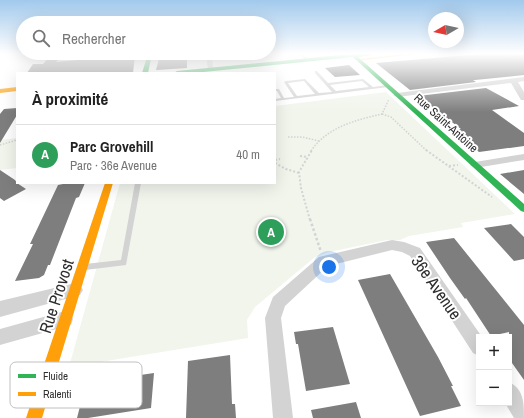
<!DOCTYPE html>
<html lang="fr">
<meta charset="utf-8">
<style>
:root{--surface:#fff;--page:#f6f6f6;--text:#222;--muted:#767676;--line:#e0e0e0;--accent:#777}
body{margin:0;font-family:"Archivo Narrow",sans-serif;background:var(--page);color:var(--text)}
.controls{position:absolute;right:12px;bottom:12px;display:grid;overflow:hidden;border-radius:0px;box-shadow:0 4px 16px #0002}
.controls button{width:36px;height:36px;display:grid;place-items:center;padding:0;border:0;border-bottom:1px solid var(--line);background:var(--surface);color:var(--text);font:20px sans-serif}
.compass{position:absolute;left:428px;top:12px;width:36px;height:36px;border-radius:50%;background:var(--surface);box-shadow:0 4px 16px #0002;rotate:261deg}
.you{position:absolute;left:329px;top:267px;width:14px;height:14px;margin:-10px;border:3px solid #fff;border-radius:50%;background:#1a73e8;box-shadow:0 0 0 6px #1a73e833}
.badge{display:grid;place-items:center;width:26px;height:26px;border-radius:50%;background:var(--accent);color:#fff;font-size:13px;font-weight:700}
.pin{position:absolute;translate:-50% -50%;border:2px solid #fff;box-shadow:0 1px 4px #0006}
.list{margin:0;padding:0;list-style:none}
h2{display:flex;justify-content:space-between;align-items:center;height:52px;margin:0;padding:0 16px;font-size:17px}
h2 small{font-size:13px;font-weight:400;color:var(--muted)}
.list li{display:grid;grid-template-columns:26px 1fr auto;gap:12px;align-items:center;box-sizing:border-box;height:60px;padding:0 16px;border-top:1px solid var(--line)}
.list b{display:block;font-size:15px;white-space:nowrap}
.list p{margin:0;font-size:13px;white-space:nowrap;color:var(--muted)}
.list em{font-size:13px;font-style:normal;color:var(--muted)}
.icon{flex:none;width:22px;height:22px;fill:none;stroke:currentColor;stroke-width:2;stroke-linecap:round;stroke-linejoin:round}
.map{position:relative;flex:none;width:524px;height:418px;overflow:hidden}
.search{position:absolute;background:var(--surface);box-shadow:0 4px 16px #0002;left:16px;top:16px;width:260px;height:44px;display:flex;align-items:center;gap:10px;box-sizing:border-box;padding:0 14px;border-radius:22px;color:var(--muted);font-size:15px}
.panel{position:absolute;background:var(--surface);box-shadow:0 4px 16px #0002;left:16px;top:72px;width:260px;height:112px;border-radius:0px}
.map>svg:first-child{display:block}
</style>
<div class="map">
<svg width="524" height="418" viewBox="0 0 524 418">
<rect width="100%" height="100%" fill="#fff"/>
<path fill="#f1f5ec" d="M 386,92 L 515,214 L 461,223 L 463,227 L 409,236 L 400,240 L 387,240 L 329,252 L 315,257 L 255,307 L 247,320 L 248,338 L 69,367 L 120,183 L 275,183 L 275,106 Z
M 17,138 L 17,168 L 0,170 L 0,140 Z"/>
<path fill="#7e7e7e" d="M 52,54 L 64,54 L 56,62 L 135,55 L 133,73 L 27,73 L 33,64 L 43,64 Z
M 162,54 L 187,54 L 187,68 L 156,70 L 159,59 L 161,59 Z
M 480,54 L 524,54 L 524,75 L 475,80 L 473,80 L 476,82 L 410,90 L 376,63 Z
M 349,65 L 360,75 L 335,77 L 325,68 Z
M 486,88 L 519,106 L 492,110 L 524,133 L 524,146 L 479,152 L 453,130 L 461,129 L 418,96 Z
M 17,108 L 17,115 L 0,143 L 0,114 L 4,109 Z
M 0,170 L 15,180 L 17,183 L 26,189 L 4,201 L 0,198 Z
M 524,170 L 524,194 L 500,174 Z
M 68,183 L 85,183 L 79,197 L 76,198 L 50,265 L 48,265 L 44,275 L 39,278 L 15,281 L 33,244 L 30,244 L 58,185 Z
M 511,224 L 524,237 L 524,259 L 514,261 L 484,228 Z
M 454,238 L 524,325 L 524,380 L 512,363 L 509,364 L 509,332 L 491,336 L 466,298 L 465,299 L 450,278 L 426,242 Z
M 390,274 L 438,357 L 453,386 L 451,386 L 461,406 L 420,416 L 358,280 Z
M 333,327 L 350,384 L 306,391 L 298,344 L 296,344 L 294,332 Z
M 230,355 L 232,404 L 235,404 L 236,418 L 186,418 L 188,361 Z
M 154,373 L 151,408 L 88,418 L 77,418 L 86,383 Z
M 356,402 L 361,418 L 313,418 L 311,410 Z"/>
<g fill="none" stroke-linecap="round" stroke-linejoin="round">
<path stroke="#d3d3d3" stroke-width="1.5" stroke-dasharray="1.5 1.5" stroke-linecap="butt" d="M 382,114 L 391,117 L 427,151
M 288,137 L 302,137 L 319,141
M 0,145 L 17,140
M 311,151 C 327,127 356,120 382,114 L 389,99"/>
<path stroke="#d3d3d3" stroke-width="2" stroke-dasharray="2 2" stroke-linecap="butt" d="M 426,150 L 492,197
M 300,156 L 307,157
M 275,160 L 280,159
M 275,163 L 286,169 L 299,173
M 449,166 L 458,165
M 310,220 L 301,188 L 299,172 L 312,150"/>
<path stroke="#d3d3d3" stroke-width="2.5" stroke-dasharray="2.5 2.5" stroke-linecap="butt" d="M 310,219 L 321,252"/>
<path fill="#d3d3d3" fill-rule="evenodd" d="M 299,54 L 302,54 L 308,59 L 308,61 L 306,61 Z
M 315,71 L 317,71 L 328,83 L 363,79 L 373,87 L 388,85 L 390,86 L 388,87 L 275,101 L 275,99 L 281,98 L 277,91 L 275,91 L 275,89 L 279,89 L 284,98 L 294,97 L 284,82 L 286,81 L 305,79 L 319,93 L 332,92 L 315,73 ZM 304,81 L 315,94 L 297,96 L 288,83 ZM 362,81 L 369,87 L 336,91 L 330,85 Z
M 135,183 L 141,183 L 126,265 L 85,270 L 82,269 L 81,267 L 82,265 L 85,264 L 121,260 Z"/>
<path fill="#d3d3d3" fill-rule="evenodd" d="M 75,54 L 101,54 C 96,57 80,57 75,54 Z
M 206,54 L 212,54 L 213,71 L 208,70 Z
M 524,77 L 524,81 L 518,82 L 524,92 L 524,100 L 521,100 L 511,83 L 397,97 L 393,95 L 397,93 Z
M 524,154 L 524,160 L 475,168 L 470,165 L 475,162 Z
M 392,240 L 404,242 L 420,248 L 482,337 L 479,337 L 479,356 L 473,353 L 410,256 L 402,252 L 392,250 L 328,266 L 285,306 L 281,318 L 293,418 L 273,418 L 265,318 L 273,297 L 319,257 Z
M 75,283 L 80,285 L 83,290 L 80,295 L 0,317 L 0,301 Z
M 65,311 L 71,313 L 73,319 L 71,325 L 0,345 L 0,329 Z
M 509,382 C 524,389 524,403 524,418 L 514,418 L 505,403 L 509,403 Z"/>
<path fill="#30b455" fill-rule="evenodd" d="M 148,54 L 152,54 L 148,73 L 142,73 Z
M 350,54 L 374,54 L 372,55 L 358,57 L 524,204 L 524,212 L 521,211 L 353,57 L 193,73 L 174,73 L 177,71 Z"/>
<path fill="#ff9f0a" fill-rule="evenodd" d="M 406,54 L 417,54 L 362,60 L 360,59 Z
M 17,87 L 17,91 L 0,93 L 0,89 Z
M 105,183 L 113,183 L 42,418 L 26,418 Z"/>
</g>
<linearGradient id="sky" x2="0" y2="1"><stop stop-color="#a1c9ec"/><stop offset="0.48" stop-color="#fff"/><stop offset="1" stop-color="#fff" stop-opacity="0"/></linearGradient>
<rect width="524" height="112" fill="url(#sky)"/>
<g text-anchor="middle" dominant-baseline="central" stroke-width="4" stroke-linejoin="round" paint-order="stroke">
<g font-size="12" fill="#2e2e2e" stroke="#fff">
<text transform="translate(446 123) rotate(42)">Rue Saint-Antoine</text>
</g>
<g font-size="17" fill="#2e2e2e" stroke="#fff">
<text transform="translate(437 287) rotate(55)">36e Avenue</text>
<text transform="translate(56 296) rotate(-72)">Rue Provost</text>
</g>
</g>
<rect x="10" y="362" width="132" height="46" rx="6" fill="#fff" stroke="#c0c0c0" stroke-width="1"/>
<rect x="18" y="374" width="18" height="4" fill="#30b455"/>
<rect x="18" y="392" width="18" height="4" fill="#ff9f0a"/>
<g font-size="11" fill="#2e2e2e">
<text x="43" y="380">Fluide</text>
<text x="43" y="398">Ralenti</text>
</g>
</svg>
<div class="controls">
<button>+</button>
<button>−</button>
</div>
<svg class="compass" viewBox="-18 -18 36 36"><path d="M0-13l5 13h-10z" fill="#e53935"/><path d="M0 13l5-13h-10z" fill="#767676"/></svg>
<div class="you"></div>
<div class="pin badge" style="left:271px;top:232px;background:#2e9e5b">A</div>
<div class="search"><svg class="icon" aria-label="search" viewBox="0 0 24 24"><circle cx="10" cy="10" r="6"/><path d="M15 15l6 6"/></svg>Rechercher</div>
<section class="panel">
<h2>À proximité<small></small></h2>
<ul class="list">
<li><span class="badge" style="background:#2e9e5b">A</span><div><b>Parc Grovehill</b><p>Parc · 36e Avenue</p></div><em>40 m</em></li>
</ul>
</section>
</div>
